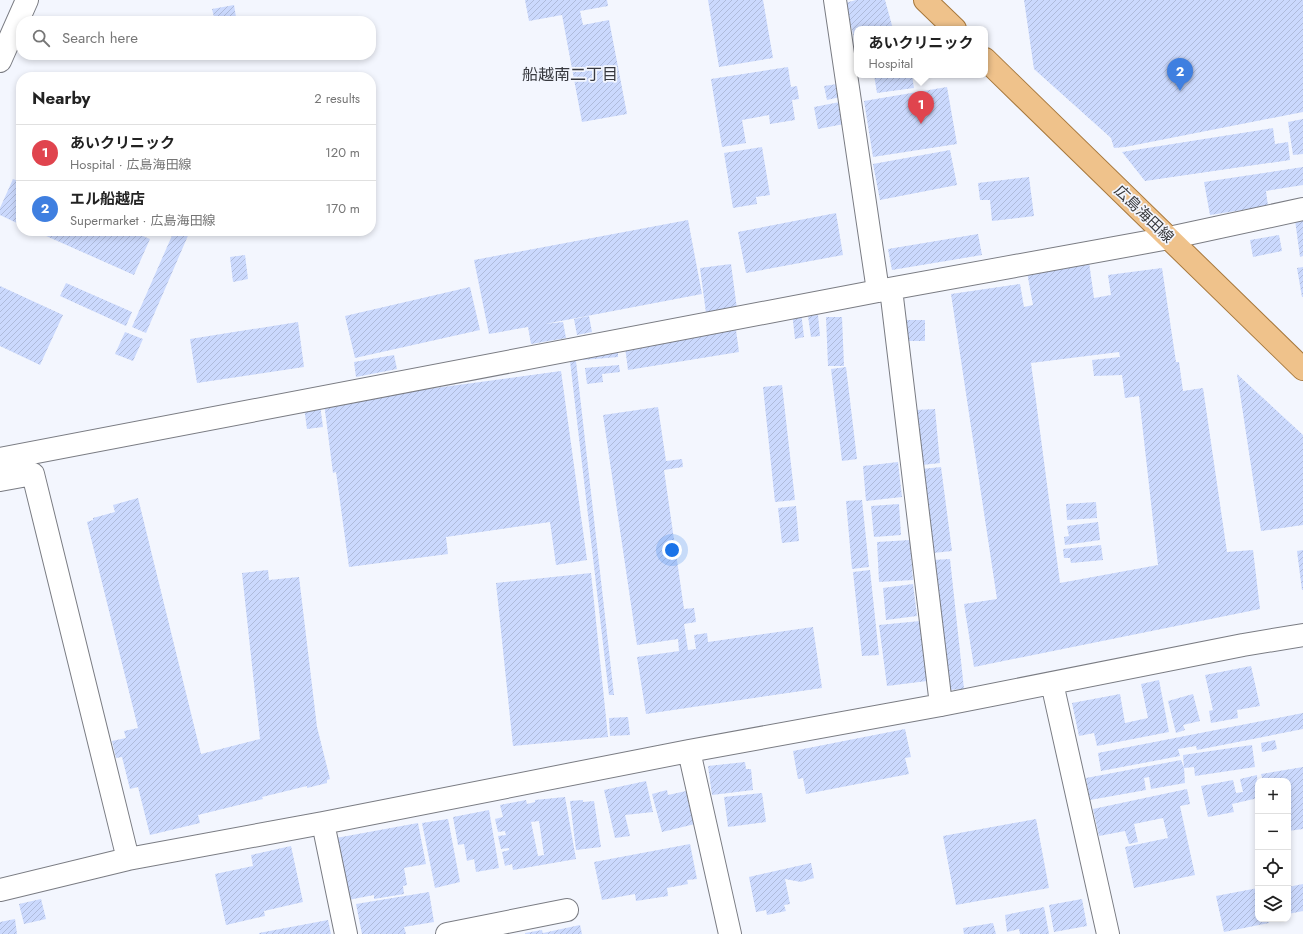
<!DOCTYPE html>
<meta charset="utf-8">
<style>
:root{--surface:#fff;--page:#f2f2f2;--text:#222;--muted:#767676;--line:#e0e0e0;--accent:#d93025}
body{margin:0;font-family:Jost,"Noto Sans JP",sans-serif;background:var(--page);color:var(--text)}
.controls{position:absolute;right:12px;bottom:12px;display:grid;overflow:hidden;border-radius:8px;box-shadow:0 2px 6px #0003}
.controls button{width:36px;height:36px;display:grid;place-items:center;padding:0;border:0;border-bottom:1px solid var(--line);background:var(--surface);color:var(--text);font:20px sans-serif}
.you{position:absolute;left:672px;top:550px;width:14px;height:14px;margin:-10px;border:3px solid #fff;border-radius:50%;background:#1a73e8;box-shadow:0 0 0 6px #1a73e833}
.badge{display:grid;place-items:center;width:26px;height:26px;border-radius:50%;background:var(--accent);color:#fff;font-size:13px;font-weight:700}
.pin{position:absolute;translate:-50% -33px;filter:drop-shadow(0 1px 2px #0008)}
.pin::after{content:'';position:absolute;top:21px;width:14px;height:12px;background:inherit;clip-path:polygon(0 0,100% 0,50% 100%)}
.popup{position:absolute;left:854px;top:26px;width:134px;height:52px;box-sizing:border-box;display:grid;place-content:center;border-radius:8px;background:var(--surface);filter:drop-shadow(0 1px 3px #0005);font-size:13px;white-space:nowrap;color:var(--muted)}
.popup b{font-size:15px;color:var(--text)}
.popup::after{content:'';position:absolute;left:50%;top:100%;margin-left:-8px;border:8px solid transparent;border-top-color:var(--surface)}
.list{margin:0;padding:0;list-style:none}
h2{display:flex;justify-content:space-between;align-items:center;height:52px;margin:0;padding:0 16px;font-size:17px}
h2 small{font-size:13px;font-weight:400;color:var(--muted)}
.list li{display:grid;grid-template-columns:26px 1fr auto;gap:12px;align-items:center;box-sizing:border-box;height:56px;padding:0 16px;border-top:1px solid var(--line)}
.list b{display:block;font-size:15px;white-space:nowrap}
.list p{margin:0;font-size:13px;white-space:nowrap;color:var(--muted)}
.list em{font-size:13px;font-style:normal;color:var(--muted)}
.icon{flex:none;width:22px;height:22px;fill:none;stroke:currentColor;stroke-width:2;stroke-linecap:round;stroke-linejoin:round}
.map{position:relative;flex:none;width:1303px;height:934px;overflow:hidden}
.search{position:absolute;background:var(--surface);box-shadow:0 2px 6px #0003;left:16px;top:16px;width:360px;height:44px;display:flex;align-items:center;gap:10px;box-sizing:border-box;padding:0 14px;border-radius:16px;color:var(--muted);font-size:15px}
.panel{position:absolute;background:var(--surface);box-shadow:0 2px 6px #0003;left:16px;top:72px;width:360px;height:164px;border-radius:16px}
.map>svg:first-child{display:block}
</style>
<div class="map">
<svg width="1303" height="934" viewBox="0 0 1303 934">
<defs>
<pattern id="building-hatch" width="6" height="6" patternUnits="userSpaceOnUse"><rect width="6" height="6" fill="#cbd9fd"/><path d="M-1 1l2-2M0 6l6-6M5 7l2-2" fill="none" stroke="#afbbda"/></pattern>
</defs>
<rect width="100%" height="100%" fill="#f3f6fe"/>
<path fill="url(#building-hatch)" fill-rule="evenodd" d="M 525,0 L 607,0 L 608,6 L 580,11 L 583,25 L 609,20 L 627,114 L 582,122 L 562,15 L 529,21 Z
M 708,0 L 763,0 L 773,58 L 719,67 Z
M 856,0 L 885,0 L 893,29 L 857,29 L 857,41 L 855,41 L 845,3 Z
M 1024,0 L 1303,0 L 1303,112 L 1125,147 L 1114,148 L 1111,138 L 1034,69 Z
M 234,5 L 236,17 L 215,21 L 212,9 Z
M 788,67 L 791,87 L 797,86 L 799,99 L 792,100 L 795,120 L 770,124 L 769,115 L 742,120 L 746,143 L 722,147 L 711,79 Z
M 874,75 L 912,75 L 914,88 L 877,93 Z
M 837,84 L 840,97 L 827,100 L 824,86 Z
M 947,87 L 957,144 L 873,157 L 864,101 Z
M 840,102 L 844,124 L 818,129 L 814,107 Z
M 1303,119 L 1303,154 L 1293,155 L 1288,122 Z
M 1273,128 L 1275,144 L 1288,142 L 1290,160 L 1145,181 L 1122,152 Z
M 762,147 L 770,195 L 756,197 L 757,204 L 733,208 L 724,153 Z
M 950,150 L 957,185 L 880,200 L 873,164 Z
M 1303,167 L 1303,185 L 1266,191 L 1268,206 L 1210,215 L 1204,182 Z
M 1029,177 L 1034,216 L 992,221 L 990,200 L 980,200 L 978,183 Z
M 13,179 L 21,182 L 21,225 L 0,215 L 0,208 Z
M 836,213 L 843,255 L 746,273 L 738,232 Z
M 1303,219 L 1303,256 L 1300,257 L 1295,220 Z
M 688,220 L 702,294 L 545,324 L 563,322 L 566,338 L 531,344 L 528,327 L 489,334 L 474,260 Z
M 35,231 L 131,231 L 150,239 L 134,275 Z
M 174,231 L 190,231 L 146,333 L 132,327 Z
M 978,234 L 982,255 L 892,270 L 888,249 Z
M 1279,235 L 1282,251 L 1253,257 L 1250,240 Z
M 245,255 L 248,279 L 233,282 L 230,257 Z
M 1089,262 L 1094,298 L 1111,295 L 1108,275 L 1162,268 L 1176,362 L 1179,362 L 1183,391 L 1203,388 L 1227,552 L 1253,550 L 1260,609 L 974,667 L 964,604 L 997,599 L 951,294 L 1020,284 L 1024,307 L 1033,305 L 1027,272 ZM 1119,352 L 1120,357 L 1092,360 L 1094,376 L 1122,375 L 1125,398 L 1139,396 L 1158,565 L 1060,583 L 1031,363 Z
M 731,264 L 737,309 L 706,313 L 700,268 Z
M 1303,267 L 1303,297 L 1302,297 L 1297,268 Z
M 66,283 L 132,312 L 126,326 L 60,296 Z
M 0,286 L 63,315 L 40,365 L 0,346 Z
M 470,287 L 480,330 L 355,358 L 345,316 Z
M 792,312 L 801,312 L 804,337 L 795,339 Z
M 818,315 L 820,336 L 811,337 L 808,316 Z
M 589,316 L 592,332 L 577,335 L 574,319 Z
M 826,317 L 842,317 L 844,366 L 828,366 Z
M 906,320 L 925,320 L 925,341 L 907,341 Z
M 298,322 L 304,367 L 197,383 L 190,339 Z
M 736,330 L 739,352 L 628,370 L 625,347 Z
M 125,332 L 143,339 L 133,361 L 115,354 Z
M 618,350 L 618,357 L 583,360 L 583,353 Z
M 394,355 L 397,369 L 356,377 L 354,362 Z
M 570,361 L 576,361 L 614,695 L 609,695 Z
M 619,365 L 620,372 L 602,374 L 603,382 L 587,384 L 585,368 Z
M 846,367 L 857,459 L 842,461 L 831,369 Z
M 561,371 L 587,560 L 556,565 L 550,522 L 446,537 L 448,554 L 349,567 L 336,472 L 333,473 L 324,403 Z
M 1237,374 L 1303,435 L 1303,525 L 1261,531 Z
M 782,385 L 795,500 L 775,502 L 763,387 Z
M 320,405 L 323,427 L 307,429 L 304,407 Z
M 658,407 L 666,461 L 682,459 L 683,467 L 664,470 L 684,609 L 694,608 L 696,622 L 684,624 L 688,650 L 696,649 L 694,635 L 707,633 L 708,642 L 813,627 L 822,688 L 646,714 L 637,657 L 679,651 L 678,639 L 637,645 L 603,415 Z
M 935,409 L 940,463 L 922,465 L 916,410 Z
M 898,462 L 902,497 L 866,501 L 863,466 Z
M 941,467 L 952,551 L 933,553 L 922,469 Z
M 138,498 L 201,754 L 260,739 L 242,573 L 268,570 L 269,580 L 299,577 L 317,727 L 330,779 L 327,780 L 327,783 L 307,788 L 307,786 L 262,797 L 263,799 L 198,815 L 200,823 L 150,835 L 138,787 L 130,789 L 122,757 L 116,758 L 112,741 L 126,738 L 124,731 L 138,728 L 87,522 L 93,520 L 93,518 L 115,512 L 113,505 Z
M 862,500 L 869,567 L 852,569 L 846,501 Z
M 1096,502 L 1097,518 L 1067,520 L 1066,504 Z
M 899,504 L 901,535 L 874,537 L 871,506 Z
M 796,506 L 799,541 L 782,543 L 778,508 Z
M 1098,522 L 1100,540 L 1065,545 L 1064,537 L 1069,536 L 1067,526 Z
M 910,540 L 913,580 L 879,582 L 877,542 Z
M 1101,545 L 1103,560 L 1071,563 L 1070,558 L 1064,558 L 1063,549 Z
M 1303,550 L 1303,590 L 1302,590 L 1297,551 Z
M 950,559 L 964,689 L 947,690 L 933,560 Z
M 870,570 L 879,655 L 862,656 L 853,572 Z
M 591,573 L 608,737 L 513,746 L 496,583 Z
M 913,584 L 917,616 L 886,620 L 883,588 Z
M 920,621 L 927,681 L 887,686 L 879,625 Z
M 1251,666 L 1260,706 L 1237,710 L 1238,718 L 1211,723 L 1209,711 L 1213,710 L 1205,675 Z
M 1159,680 L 1169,732 L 1097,746 L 1094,733 L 1079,736 L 1072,703 L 1120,694 L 1125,723 L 1148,718 L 1141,684 Z
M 1193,694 L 1200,721 L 1183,725 L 1185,730 L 1176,733 L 1168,701 Z
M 1303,713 L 1303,729 L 1197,750 L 1196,746 L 1178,749 L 1180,756 L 1101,771 L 1098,753 Z
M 628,717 L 630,735 L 610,736 L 609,718 Z
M 905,729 L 911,757 L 905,758 L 909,774 L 806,794 L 803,778 L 798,779 L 793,751 Z
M 1275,740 L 1277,749 L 1262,752 L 1261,743 Z
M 1252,745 L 1255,767 L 1195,776 L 1194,767 L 1184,768 L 1185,783 L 1151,789 L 1149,777 L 1144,778 L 1146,790 L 1090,800 L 1086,778 L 1181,760 L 1184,768 L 1183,755 Z
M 745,762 L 746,769 L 751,769 L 753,790 L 712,795 L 708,766 Z
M 1303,767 L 1303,829 L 1288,831 L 1288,781 L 1263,781 L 1261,774 Z
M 1257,775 L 1258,798 L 1232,804 L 1234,812 L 1208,817 L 1201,786 L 1233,780 L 1236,793 L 1243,792 L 1240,779 Z
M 646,781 L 653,812 L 625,815 L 630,836 L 615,838 L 604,790 Z
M 1187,789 L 1190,804 L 1180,806 L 1195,875 L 1134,888 L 1125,847 L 1168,838 L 1163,818 L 1134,824 L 1138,842 L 1129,844 L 1125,831 L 1099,836 L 1093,809 Z
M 667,790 L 668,795 L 686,791 L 695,824 L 662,832 L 652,794 Z
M 762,793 L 766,822 L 728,827 L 724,797 Z
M 565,797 L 576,859 L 513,870 L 512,864 L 505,866 L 502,852 L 509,850 L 509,848 L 501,849 L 498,836 L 506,835 L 505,831 L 498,832 L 495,819 L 503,817 L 500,805 L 526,800 L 527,804 L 535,802 L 535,800 ZM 539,821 L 544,855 L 538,856 L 531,822 Z
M 583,800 L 583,802 L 594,801 L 601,847 L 576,850 L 570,801 Z
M 489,810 L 499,868 L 476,872 L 474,859 L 467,861 L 464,844 L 458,845 L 453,817 Z
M 448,819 L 460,882 L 435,888 L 422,823 Z
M 1036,819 L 1049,888 L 956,905 L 943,836 Z
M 418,823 L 426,864 L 404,868 L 407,885 L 403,886 L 404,894 L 374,899 L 374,895 L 348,900 L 336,838 Z
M 690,844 L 697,879 L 687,880 L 688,884 L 667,888 L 668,896 L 636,901 L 635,894 L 602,900 L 594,862 Z
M 291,846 L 303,902 L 264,911 L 265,916 L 226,925 L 215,874 L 253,866 L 251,855 Z
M 811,863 L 814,878 L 801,882 L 785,879 L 790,904 L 784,905 L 786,911 L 767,915 L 766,910 L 756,912 L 749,877 Z
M 1303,884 L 1303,911 L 1288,914 L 1288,887 Z
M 1258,888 L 1258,919 L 1268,919 L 1269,923 L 1224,932 L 1216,896 Z
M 429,892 L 434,922 L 404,927 L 406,934 L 362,934 L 356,904 Z
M 41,899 L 46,919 L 24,924 L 19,904 Z
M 1082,899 L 1087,926 L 1054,932 L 1049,905 Z
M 1044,907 L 1049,934 L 1020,934 L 1019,929 L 1007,932 L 1005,915 Z
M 15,919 L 17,934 L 0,934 L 0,922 Z
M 328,920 L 331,934 L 259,934 L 259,933 Z
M 993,923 L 996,934 L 964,934 L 963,928 Z
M 580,925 L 582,934 L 543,934 L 543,933 Z
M 542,930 L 543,934 L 525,934 L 525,933 Z"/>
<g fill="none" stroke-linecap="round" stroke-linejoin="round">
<g stroke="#7a7c83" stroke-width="24">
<path id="minor" d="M 835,0 L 878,291
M 0,61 L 27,0
M 891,289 L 941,705
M 0,459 L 878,291 L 1169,238 L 1303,209
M 0,480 L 33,474 L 128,859
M 1052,683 L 1108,934
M 689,751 L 730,934
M 323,823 L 346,934
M 0,890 L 128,859 L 323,823 L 689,751 L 941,705 L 1243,645 L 1303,635
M 447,934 L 567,910"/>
</g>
<g stroke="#a7783c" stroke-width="24">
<path id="major" d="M 925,0 L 955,29
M 985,59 L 1303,369"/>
</g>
<use href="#minor" stroke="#fff" stroke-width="22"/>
<use href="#major" stroke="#efc28b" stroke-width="22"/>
</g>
<g text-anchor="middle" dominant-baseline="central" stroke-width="3.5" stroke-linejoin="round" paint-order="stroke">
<g font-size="15" fill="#37383b" stroke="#f3f6fe">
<text transform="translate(1144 214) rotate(44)">広島海田線</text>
</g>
<g font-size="16" fill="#37393f" stroke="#f3f6fe">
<text x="570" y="74">船越南二丁目</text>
</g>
</g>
</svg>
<div class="controls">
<button>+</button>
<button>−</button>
<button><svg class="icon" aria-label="locate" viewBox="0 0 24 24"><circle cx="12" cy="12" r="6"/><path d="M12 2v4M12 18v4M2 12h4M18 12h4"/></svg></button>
<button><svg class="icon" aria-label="layers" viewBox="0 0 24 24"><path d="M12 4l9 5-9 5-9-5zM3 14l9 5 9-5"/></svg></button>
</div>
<div class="you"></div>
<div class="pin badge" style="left:921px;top:124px;background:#e0444e">1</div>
<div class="popup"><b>あいクリニック</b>Hospital</div>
<div class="pin badge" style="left:1180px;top:91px;background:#3f7fe0">2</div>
<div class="search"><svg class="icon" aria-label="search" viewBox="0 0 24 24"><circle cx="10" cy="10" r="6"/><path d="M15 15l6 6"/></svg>Search here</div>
<section class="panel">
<h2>Nearby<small>2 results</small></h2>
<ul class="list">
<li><span class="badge" style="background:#e0444e">1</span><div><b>あいクリニック</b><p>Hospital · 広島海田線</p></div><em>120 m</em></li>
<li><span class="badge" style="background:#3f7fe0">2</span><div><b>エル船越店</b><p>Supermarket · 広島海田線</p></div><em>170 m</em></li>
</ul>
</section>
</div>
